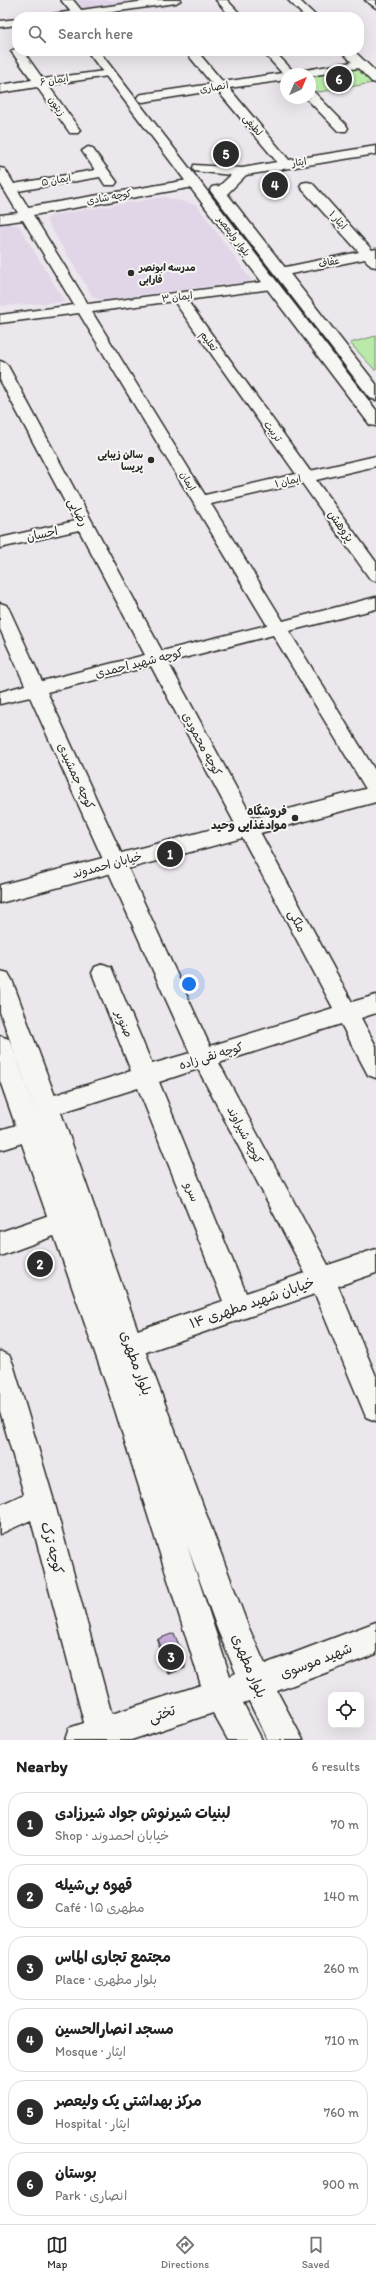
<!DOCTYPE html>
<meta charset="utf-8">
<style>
:root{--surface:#fff;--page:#f2f2f2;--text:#222;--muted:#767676;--line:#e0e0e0;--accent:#2b2b2b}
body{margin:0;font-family:Itim,"Playpen Sans Arabic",sans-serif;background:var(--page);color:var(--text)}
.controls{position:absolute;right:12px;bottom:12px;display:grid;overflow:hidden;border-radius:8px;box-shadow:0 4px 16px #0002}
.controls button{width:36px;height:36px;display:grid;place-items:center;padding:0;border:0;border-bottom:1px solid var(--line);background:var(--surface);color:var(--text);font:20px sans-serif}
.compass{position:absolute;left:280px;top:68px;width:36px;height:36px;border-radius:50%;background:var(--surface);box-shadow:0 4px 16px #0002;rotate:44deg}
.you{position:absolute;left:189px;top:984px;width:14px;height:14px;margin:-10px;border:3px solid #fff;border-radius:50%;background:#1a73e8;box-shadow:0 0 0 6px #1a73e833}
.badge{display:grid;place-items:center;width:26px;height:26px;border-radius:50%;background:var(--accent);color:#fff;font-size:13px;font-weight:700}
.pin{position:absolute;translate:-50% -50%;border:2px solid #fff;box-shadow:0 1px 4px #0006}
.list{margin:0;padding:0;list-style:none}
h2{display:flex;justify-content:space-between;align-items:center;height:52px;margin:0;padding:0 16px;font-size:17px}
h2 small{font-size:13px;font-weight:400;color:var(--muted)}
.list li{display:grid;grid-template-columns:26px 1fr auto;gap:12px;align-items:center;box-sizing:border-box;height:64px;margin:0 8px 8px;padding:0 8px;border:1px solid var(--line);border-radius:16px}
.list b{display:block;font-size:15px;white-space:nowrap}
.list p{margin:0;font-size:13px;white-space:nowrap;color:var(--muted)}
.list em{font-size:13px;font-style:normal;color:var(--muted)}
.icon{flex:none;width:22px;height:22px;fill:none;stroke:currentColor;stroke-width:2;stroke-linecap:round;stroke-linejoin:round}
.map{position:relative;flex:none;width:376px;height:1740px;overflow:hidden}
.search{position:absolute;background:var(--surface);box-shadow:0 4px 16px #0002;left:12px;right:12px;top:12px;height:44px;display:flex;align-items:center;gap:10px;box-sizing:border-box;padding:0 14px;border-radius:16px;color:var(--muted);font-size:15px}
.sheet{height:484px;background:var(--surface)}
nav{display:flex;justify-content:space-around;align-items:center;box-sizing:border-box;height:56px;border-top:1px solid var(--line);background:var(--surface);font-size:11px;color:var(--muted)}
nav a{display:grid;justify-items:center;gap:2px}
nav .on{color:var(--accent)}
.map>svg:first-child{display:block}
</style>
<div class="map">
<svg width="376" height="1740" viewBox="0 0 376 1740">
<rect width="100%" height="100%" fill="#ece7ed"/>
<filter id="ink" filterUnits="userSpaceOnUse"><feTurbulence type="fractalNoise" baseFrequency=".025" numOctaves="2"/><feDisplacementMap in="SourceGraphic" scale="8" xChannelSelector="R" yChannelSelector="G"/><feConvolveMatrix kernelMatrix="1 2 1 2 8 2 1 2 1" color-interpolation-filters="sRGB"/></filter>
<g filter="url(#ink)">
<path fill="#e1d6e8" d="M 76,0 L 132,0 L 134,2 L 89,10 L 83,9 Z
M 164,197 L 197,205 L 252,281 L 101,300 L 93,297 L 46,220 L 51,216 L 78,211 Z
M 9,223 L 19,226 L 65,302 L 0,306 L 0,225 Z"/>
<path fill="#baeaaa" stroke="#728a6a" d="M 357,68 L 373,83 L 319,92 L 310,83 L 310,75 Z
M 376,336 L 376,370 L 375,370 L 350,343 Z"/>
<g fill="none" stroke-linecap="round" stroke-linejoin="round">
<g stroke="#2b2b2b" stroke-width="3">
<path id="minor" d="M 152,0 L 181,0 L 176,3 L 77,17 L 47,17 L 53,14 Z
M 216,0 L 227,0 L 243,17 L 231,17 Z
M 288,0 L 299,0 L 317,17 L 305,17 Z
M 365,0 L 376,0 L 376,8 Z
M 17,19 L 17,25 L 0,27 L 0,21 Z
M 17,48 L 17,51 L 23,51 L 43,79 L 112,70 L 114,72 L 108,76 L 48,85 L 80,130 L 78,133 L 70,133 L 37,87 L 0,93 L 0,85 L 32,80 L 11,51 Z
M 185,51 L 197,51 L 223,82 L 282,73 L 262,51 L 274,51 L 294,72 L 352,62 L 341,51 L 354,51 L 376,72 L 376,83 L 372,82 L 358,68 L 310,76 L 310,74 L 286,74 L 286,80 L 229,88 L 289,160 L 376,146 L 376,154 L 246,175 L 225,196 L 215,196 L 213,193 L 215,190 L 231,175 L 194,171 L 193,168 L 194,165 L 242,168 L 277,162 L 217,90 L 143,102 L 139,101 L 137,98 L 139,95 L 143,94 L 212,84 Z
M 310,91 L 314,92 L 346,125 L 348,128 L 346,131 L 338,131 L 306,98 L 310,98 Z
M 88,147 L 92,148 L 117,182 L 115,185 L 105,185 L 100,177 L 18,191 L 28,207 L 194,179 L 201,183 L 194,187 L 33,215 L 88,304 L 271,281 L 276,282 L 278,285 L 276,288 L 271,289 L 187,300 L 310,471 L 376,456 L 376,466 L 316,480 L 376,562 L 376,581 L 370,579 L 302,483 L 211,504 L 283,621 L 376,597 L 376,609 L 289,631 L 376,772 L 376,796 L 369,794 L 273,635 L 168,662 L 352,1002 L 376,995 L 376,1013 L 361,1018 L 376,1046 L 376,1078 L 368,1075 L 341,1024 L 219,1063 L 328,1265 L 376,1249 L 376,1273 L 338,1286 L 376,1376 L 376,1421 L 366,1417 L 315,1294 L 129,1358 L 120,1354 L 116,1345 L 120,1336 L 223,1301 L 138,1088 L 47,1117 L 39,1114 L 35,1107 L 39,1100 L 131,1071 L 92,973 L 95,967 L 103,964 L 111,967 L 152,1064 L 190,1053 L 30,697 L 0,704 L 0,692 L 25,685 L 0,629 L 0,603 L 6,605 L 9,609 L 42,681 L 145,655 L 79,530 L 0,548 L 0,538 L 75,521 L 0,380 L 0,361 L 5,363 L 8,366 L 162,651 L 267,625 L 79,313 L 0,323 L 0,315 L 74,305 L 23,220 L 0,223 L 0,215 L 18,213 L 0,183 L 0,168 L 5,169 L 14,184 L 95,170 L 82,151 ZM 174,301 L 296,474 L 205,495 L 92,312 ZM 151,666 L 333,1008 L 210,1046 L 47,692 ZM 198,1069 L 305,1273 L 246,1293 L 159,1082 Z
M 307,182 L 312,183 L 372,250 L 376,249 L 376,267 L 371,266 L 365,259 L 281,276 L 276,275 L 274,272 L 276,269 L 359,252 L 302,189 L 300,186 L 302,183 Z
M 30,1121 L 38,1124 L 42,1131 L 38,1138 L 0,1150 L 0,1130 Z
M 61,1211 L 70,1214 L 74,1222 L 70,1230 L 0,1256 L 0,1232 Z
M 0,1351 L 9,1355 L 13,1364 L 54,1501 L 117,1734 L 115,1740 L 89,1740 L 87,1734 L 31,1520 L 0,1534 L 0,1505 L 24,1494 L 0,1411 Z"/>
</g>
<g stroke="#2b2b2b" stroke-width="3">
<path id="major" d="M 61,0 L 73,0 L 87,17 L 75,17 Z
M 87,51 L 99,51 L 376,410 L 376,426 L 370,425 Z
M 217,186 L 222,187 L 376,384 L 376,400 L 370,398 L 212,193 L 210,190 L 212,187 Z
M 376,786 L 376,802 L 0,903 L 0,885 Z
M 0,971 L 8,973 L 12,980 L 59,1107 L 143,1345 L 248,1626 L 265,1664 L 376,1622 L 376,1654 L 277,1691 L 303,1740 L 268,1740 L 249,1701 L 243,1703 L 262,1740 L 228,1740 L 213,1713 L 131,1740 L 65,1740 L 69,1728 L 81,1724 L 201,1685 L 115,1410 L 0,1081 L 0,1036 L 9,1039 L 12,1046 L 42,1130 L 0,1012 ZM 187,1545 L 218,1631 L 236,1673 L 230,1676 Z"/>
</g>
<use href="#minor" fill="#f6f6f2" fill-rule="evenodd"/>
<use href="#major" fill="#f6f6f2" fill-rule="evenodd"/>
</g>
<path fill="#aa95bc" stroke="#2b2b2b" d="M 158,1639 L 185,1668 L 168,1674 L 158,1646 Z"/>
<path fill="#8b7999" stroke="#2b2b2b" d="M 185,1660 L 185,1668 L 168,1674 L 168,1666 Z"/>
<path fill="#c6addb" stroke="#2b2b2b" d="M 174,1633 L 185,1660 L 168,1666 L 158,1639 Z"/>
</g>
<g fill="#2b2b2b" stroke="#f6f6f2" stroke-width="1.5">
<circle cx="131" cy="273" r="4"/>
<circle cx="151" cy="460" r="4"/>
<circle cx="295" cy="818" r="4"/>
</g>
<g text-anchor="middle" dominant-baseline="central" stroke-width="4" stroke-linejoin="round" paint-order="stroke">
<g font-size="10" fill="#2b2b2b" stroke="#f6f6f2">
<text transform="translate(54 80) rotate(-9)">ایمان ۶</text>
<text transform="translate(214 87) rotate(-9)">انصاری</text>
<text transform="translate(57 106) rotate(55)">زیتون</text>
<text transform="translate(253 125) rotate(50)">لطیفی</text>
<text transform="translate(299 162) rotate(-9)">ایثار</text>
<text transform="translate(56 180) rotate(-10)">ایمان ۵</text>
<text transform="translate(109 197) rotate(-10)">کوچه شادی</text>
<text transform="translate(338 220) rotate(48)">ایثار ۱</text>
<text transform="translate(234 236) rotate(53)">بلوار ولیعصر</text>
<text transform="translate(329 262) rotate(-11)">عفاف</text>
<text transform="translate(177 297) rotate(-7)">ایمان ۳</text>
<text transform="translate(209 341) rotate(54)">تعلیم</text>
<text transform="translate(273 431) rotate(54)">تربیت</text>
<text transform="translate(188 481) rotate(59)">ایمان</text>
<text transform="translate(288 481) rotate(-13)">ایمان ۱</text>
</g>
<g font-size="10" font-weight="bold" fill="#2b2b2b" stroke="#f6f6f2" text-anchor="start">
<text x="139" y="267">مدرسه ابونصر<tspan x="139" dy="12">فارابی</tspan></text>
<text x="143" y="454" text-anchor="end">سالن زیبایی<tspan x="143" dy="12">پریسا</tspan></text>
</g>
<g font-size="12" fill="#2b2b2b" stroke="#f6f6f2">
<text transform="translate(78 512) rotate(62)">رضایی</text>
<text transform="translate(341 526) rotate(55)">پژوهش</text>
<text transform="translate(42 534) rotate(-12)">احسان</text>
<text transform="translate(139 663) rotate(-14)">کوچه شهید احمدی</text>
<text transform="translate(202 744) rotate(62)">کوچه محمودی</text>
<text transform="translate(76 776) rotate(65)">کوچه جمشیدی</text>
<text transform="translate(107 865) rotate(-15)">خیابان احمدوند</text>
<text transform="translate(297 921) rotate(62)">ملکی</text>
<text transform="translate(124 1024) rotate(68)">صنوبر</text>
<text transform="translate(211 1056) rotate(-17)">کوچه نقی زاده</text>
<text transform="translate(245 1135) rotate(62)">کوچه شیراوند</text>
<text transform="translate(192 1192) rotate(68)">سرو</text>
</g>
<g font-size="12" font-weight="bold" fill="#2b2b2b" stroke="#f6f6f2" text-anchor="end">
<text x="287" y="811">فروشگاه<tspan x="287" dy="14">موادغذایی وحید</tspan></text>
</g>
<g font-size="14" fill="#2b2b2b" stroke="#f6f6f2">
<text transform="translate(252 1303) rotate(-19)">خیابان شهید مطهری ۱۴</text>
<text transform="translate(136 1363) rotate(70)">بلوار مطهری</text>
<text transform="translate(52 1548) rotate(75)">کوچه ترک</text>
<text transform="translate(316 1661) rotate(-21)">شهید موسوی</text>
<text transform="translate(249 1666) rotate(67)">بلوار مطهری</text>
<text transform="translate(162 1714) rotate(-19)">تختی</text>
</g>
</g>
</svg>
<div class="controls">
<button><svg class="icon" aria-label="locate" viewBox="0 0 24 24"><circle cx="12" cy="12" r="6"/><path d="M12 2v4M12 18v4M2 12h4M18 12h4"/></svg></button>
</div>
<svg class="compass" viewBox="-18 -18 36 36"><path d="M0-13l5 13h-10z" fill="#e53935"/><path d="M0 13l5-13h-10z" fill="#767676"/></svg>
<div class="you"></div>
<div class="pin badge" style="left:170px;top:854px">1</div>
<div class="pin badge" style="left:40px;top:1264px">2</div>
<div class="pin badge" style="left:171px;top:1657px">3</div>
<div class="pin badge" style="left:275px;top:185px">4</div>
<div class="pin badge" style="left:226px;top:154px">5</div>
<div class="pin badge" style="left:339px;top:79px">6</div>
<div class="search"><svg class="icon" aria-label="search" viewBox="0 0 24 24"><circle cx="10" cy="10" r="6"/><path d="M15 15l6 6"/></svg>Search here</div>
</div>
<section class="sheet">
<h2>Nearby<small>6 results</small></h2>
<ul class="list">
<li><span class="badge">1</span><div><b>لبنیات شیرنوش جواد شیرزادی</b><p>Shop · خیابان احمدوند</p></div><em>70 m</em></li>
<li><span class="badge">2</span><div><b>قهوه بی‌شیله</b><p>Café · مطهری ۱۵</p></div><em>140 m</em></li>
<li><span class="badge">3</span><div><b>مجتمع تجاری الماس</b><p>Place · بلوار مطهری</p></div><em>260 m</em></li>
<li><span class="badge">4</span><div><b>مسجد انصارالحسین</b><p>Mosque · ایثار</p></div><em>710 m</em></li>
<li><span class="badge">5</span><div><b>مرکز بهداشتی یک ولیعصر</b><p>Hospital · ایثار</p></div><em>760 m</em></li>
<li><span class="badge">6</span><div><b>بوستان</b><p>Park · انصاری</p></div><em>900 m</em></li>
</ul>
</section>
<nav>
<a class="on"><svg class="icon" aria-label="map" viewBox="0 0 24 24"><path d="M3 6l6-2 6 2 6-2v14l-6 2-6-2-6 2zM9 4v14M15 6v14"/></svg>Map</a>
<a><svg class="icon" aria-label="directions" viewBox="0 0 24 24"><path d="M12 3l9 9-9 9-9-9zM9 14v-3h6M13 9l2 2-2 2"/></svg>Directions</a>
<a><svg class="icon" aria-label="saved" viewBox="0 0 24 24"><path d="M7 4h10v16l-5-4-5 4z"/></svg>Saved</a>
</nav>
